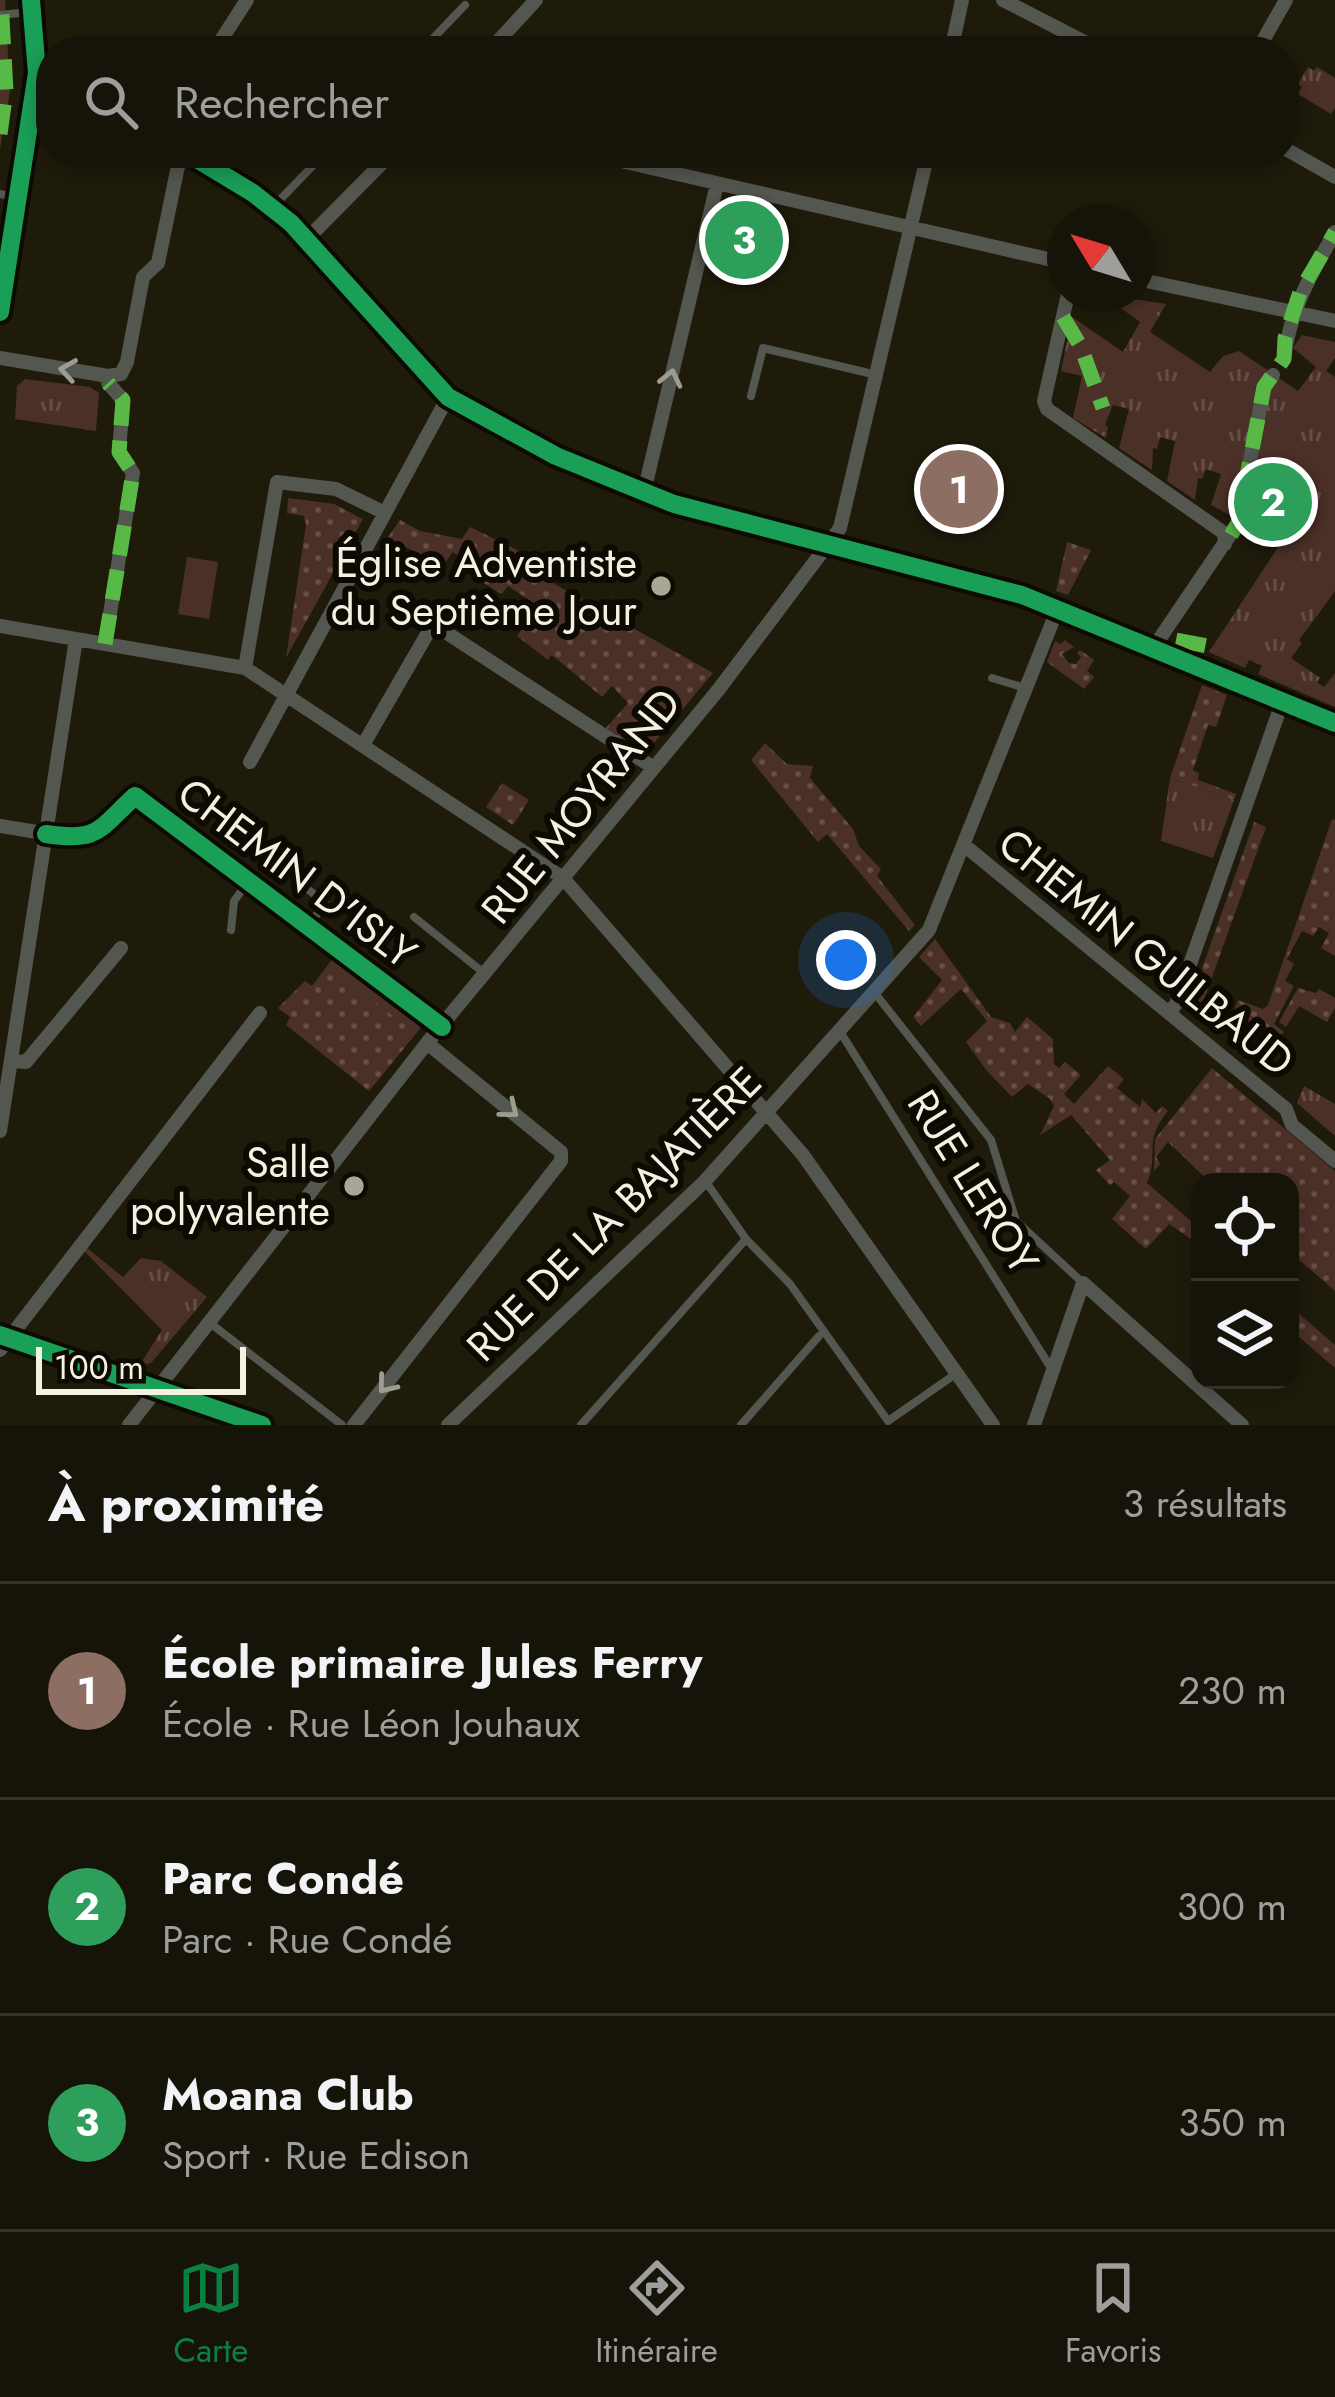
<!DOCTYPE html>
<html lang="fr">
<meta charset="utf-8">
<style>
:root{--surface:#161408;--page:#232116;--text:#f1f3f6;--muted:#9e9e9c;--line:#353329;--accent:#0b8043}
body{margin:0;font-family:Jost,sans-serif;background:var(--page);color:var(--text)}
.controls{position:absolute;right:36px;bottom:36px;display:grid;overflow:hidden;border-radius:24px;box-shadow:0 6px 18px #0003}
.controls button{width:108px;height:108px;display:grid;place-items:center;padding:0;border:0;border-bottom:3px solid var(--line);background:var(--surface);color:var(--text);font:60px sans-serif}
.compass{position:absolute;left:1047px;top:204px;width:108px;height:108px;border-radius:50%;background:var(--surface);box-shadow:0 6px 18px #0003;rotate:308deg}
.scale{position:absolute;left:36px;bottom:30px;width:210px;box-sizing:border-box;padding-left:12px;border:6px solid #f5f1e0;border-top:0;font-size:33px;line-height:42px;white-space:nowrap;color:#f5f1e0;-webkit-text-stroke:9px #0c0a02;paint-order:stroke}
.you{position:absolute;left:846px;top:960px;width:42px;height:42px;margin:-30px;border:9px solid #fff;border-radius:50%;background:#1a73e8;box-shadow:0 0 0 18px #1a73e833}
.badge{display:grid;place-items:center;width:78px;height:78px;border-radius:50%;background:var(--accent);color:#fff;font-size:39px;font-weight:700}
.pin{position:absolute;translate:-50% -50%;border:6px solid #fff;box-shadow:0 3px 12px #0006}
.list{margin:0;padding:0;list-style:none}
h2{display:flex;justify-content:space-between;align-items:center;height:156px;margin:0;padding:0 48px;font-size:51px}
h2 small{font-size:39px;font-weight:400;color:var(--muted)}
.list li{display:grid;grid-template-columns:78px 1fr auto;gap:36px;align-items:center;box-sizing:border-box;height:216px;padding:0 48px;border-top:3px solid var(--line)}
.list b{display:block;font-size:45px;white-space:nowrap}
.list p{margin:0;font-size:39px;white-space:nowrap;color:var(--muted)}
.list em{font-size:39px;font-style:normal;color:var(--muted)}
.icon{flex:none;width:66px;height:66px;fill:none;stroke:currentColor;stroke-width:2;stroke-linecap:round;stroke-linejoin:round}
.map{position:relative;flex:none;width:1335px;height:1425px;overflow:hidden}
.search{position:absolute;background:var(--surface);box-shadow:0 6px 18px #0003;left:36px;right:36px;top:36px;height:132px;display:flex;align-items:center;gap:30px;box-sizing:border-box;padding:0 42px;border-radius:48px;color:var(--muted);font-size:45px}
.sheet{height:804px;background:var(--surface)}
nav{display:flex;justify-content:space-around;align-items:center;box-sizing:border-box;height:168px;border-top:3px solid var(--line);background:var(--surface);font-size:33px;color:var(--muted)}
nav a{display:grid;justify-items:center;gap:6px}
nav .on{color:var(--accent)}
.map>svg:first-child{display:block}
</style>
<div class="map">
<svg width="1335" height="1425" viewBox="0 0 1335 1425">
<defs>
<pattern id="grass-dots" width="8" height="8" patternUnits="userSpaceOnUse" patternTransform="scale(3)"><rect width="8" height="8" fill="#4b3027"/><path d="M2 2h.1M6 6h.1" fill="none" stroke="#664e46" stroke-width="1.8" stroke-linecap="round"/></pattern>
<pattern id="park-tufts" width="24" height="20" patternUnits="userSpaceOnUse" patternTransform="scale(3)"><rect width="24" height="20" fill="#4b3027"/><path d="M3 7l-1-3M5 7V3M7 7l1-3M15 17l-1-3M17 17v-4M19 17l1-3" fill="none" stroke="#664e46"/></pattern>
</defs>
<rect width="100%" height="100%" fill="#1e1b0b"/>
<path fill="url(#grass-dots)" d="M 288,498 L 334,504 L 363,519 L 286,658 L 306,525 L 304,516 L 287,513 Z
M 400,520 L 420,531 L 462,539 L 470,527 L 550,566 L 557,571 L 553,583 L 713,673 L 643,756 L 605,729 L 628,703 L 612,686 L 602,697 L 557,659 L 551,655 L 548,660 L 517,636 L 537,605 L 508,586 L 502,594 L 498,592 L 464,570 L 468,564 L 453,552 L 438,572 L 411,558 L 415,551 L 386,540 Z
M 1067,542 L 1091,550 L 1068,595 L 1056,591 Z
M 1065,640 L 1074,647 L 1062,654 L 1069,663 L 1076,664 L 1081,657 L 1077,653 L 1080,650 L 1094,660 L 1087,671 L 1094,677 L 1084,689 L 1047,662 L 1055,641 L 1061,644 Z
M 1202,685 L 1227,695 L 1216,727 L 1208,725 L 1193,770 L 1199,773 L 1198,780 L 1236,794 L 1234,800 L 1170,778 Z
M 765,743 L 787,764 L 813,766 L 810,778 L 853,829 L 859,846 L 881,869 L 877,876 L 915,925 L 909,931 L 827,834 L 818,842 L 751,760 Z
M 502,783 L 529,800 L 513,825 L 486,807 Z
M 1332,819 L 1335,820 L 1335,956 L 1321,948 L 1329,933 L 1319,927 L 1313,936 L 1302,931 L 1287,959 L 1294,964 L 1285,981 L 1294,986 L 1274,1024 L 1284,1032 L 1280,1038 L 1263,1024 L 1259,1026 L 1233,1013 L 1238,1000 L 1263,1009 L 1268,1005 Z
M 1254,822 L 1266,827 L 1198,1016 L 1191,1008 L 1193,994 Z
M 935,939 L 991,1017 L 1010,1023 L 1015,1032 L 1027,1017 L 1053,1039 L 1054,1064 L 1059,1068 L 1065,1062 L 1081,1075 L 1064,1094 L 1074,1104 L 1108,1066 L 1124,1079 L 1117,1088 L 1140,1107 L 1142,1099 L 1156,1113 L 1162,1106 L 1168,1111 C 1142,1143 1160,1152 1147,1183 L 1200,1229 L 1200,1245 L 1169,1224 L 1146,1249 L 1112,1219 L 1130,1196 L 1114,1182 L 1110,1185 L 1096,1170 L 1110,1160 L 1071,1115 L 1040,1135 L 1054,1106 L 1050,1099 L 1028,1084 L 1012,1097 L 987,1071 L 966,1042 L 987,1021 L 961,989 L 921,1026 L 913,1017 L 942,980 L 919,957 Z
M 337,953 L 344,958 L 335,971 L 408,1027 L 410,1041 L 369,1091 L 286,1025 L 290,1017 L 278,1008 L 305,981 L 312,986 Z
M 1298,988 L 1316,993 L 1319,989 L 1335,998 L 1335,1008 L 1327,1022 L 1299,1006 L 1286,1027 L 1279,1022 Z
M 1212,1068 L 1335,1171 L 1335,1291 L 1290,1252 L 1290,1182 L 1210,1182 L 1168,1142 L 1156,1157 L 1160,1164 L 1154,1171 L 1155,1139 Z
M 1290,1306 L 1335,1345 L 1335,1368 L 1290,1329 Z"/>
<path fill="url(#park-tufts)" d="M 0,0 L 5,0 L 10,91 L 0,149 Z
M 1308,67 L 1314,71 L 1317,67 L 1335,78 L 1335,108 L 1331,114 L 1298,94 L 1302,87 L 1298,84 Z
M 1101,294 L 1166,304 L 1150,332 L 1210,372 L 1223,356 L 1239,351 L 1298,391 L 1316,367 L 1293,348 L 1302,335 L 1335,342 L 1335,358 L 1326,371 L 1335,377 L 1335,591 L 1299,640 L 1302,643 L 1291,658 L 1320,678 L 1317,682 L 1324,687 L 1335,673 L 1335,707 L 1258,674 L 1262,666 L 1249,660 L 1245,668 L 1209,652 L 1300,514 L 1286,505 L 1266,534 L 1211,505 L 1221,474 L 1206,469 L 1202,479 L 1198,478 L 1195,500 L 1167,481 L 1175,441 L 1160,437 L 1157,449 L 1153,448 L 1152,470 L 1119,448 L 1129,409 L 1113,405 L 1105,425 L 1108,427 L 1106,438 L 1073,418 L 1082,376 L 1061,371 L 1072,317 L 1123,352 L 1140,322 Z
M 25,379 L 90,387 L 99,393 L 96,431 L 15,419 L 17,386 Z
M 1170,778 L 1234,800 L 1213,858 L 1161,841 Z
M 344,958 L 426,1021 L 410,1041 L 408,1027 L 334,971 Z
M 1304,1086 L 1335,1104 L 1335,1136 L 1297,1103 Z
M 87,1248 L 123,1277 L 141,1258 L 161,1261 L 207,1297 L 151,1363 L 139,1366 L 162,1330 L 84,1251 Z"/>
<path fill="#4b3027" d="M 187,557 L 218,562 L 209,619 L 178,614 Z"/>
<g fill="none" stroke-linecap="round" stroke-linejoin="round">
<path stroke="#545650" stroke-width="8" d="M 0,15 L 30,12
M 421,51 L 465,5
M 0,194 L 16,198
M 274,206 L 325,153
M 751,396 L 763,348 L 877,375
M 992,678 L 1025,688
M 414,917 L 484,973
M 309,925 L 325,903 L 300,883 L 313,866
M 231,930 L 234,901 L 248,882
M 874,992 L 991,1140 L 1016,1221 L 1082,1282
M 839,1030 L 1051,1368
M 746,1239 L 790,1284 L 888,1421 L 957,1373
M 210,1323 L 342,1425
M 581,1425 L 746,1239 L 706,1182
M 741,1425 L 819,1336"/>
<path stroke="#545650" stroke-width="14" d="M 1003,0 L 1102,51
M 214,51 L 247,0
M 489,51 L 536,0
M 951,51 L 962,0
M 1257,51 L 1286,0
M 1284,148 L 1335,177
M 586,153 L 1065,263
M 306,240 L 392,153
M 1137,279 L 1335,321
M 1068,294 L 1044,401 L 1047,409 L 1224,533 L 1225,544
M 0,358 L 108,376 L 121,374 L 127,362 L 143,277 L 158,263 L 178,166 L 186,153
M 1284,359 C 1290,310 1311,274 1335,232
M 644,492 L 717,184
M 0,626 L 245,668 L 563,878 L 803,1155 L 993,1425
M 105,644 L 133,473 L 119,452 L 123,400 L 108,383
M 1154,647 L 1238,523 L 1264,387 L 1273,375
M 245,668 L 277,482 L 336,489 L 385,513
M 363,745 L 433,624 L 654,768
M 250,762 L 448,397
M 0,826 L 79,839 L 95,833 L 135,796 L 442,1027
M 964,845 L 1286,1109 L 1292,1125 L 1335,1161
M 1169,1013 L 1176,1004 L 1283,700
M 11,1061 L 26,1062 L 121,948
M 0,1131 L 76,639
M 0,1350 L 260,1013
M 129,1425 L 427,1043 L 719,689 L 840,528 L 928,153
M 354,1425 L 561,1161 L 561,1152 L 427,1043
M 448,1425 L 705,1181 L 929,930 L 1058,608
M 1034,1425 L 1083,1283 L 1242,1425"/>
<path stroke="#56574f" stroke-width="21" d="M 187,153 L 253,193 L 291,223 L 448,397 L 556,456 L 674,504 L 1022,595 L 1335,723
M 0,312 L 37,73 L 31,0
M 0,1335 L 262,1425"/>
<path stroke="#58b947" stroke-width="15" stroke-dasharray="30 15" stroke-linecap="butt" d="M 0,134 L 6,91 L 1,0
M 1063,317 L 1081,347 L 1103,408
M 1231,535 L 1238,523 L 1264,387 L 1284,359 L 1285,338 L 1300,292 L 1335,232
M 1176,640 L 1207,646
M 105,644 L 133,473 L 119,452 L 123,400 L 108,383"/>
<g stroke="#0c0a02" stroke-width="26">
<path id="cycleway" d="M 187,153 L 253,193 L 291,223 L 448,397 L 556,456 L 674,504 L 1022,595 L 1335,723
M 0,312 L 37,73 L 31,0
M 46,834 C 99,842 98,830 135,796 L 442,1027
M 0,1335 L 262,1425"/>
</g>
<use href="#cycleway" stroke="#1a9f57" stroke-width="18"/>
</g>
<defs><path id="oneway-chevron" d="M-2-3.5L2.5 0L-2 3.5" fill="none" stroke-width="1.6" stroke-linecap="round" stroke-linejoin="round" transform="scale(3)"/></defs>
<g stroke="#9c9c91">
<use href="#oneway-chevron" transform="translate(68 370) rotate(-171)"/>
<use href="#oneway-chevron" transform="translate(671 378) rotate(-77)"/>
<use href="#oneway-chevron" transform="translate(510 1110) rotate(39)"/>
<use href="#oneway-chevron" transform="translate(386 1385) rotate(129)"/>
</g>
<g fill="#aaa695" stroke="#0c0a02" stroke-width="4.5">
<circle cx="661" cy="586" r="12"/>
<circle cx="354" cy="1186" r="12"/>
</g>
<g text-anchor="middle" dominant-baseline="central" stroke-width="12" stroke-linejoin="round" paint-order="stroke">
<g font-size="42" fill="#f5f1e0" stroke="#0c0a02" text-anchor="end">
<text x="637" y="562">Église Adventiste<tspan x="637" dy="48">du Septième Jour</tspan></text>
<text x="330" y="1162">Salle<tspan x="330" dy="48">polyvalente</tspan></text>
</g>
<g font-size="42" fill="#f5f1e0" stroke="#0c0a02">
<text transform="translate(581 806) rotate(-51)">RUE MOYRAND</text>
<text transform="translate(297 873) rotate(37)">CHEMIN D'ISLY</text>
<text transform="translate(1146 952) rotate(39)">CHEMIN GUILBAUD</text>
<text transform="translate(973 1182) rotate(58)">RUE LEROY</text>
<text transform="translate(614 1214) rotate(-45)">RUE DE LA BAJATIÈRE</text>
</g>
</g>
</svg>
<div class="controls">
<button><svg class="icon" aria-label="locate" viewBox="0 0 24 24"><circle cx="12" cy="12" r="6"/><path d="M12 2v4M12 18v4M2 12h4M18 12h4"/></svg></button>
<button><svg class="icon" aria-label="layers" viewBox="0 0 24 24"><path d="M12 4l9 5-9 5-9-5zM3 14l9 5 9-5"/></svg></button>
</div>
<svg class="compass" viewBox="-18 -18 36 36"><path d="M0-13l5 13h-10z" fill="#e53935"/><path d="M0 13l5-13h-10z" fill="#9e9e9c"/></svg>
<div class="scale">100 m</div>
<div class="you"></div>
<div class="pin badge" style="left:959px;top:489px;background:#8d6e63">1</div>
<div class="pin badge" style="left:1273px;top:502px;background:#2e9e5b">2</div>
<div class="pin badge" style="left:744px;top:240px;background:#2e9e5b">3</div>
<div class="search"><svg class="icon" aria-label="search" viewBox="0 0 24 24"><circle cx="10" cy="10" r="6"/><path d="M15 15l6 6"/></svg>Rechercher</div>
</div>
<section class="sheet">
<h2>À proximité<small>3 résultats</small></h2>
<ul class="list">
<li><span class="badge" style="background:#8d6e63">1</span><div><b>École primaire Jules Ferry</b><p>École · Rue Léon Jouhaux</p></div><em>230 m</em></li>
<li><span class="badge" style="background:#2e9e5b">2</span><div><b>Parc Condé</b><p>Parc · Rue Condé</p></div><em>300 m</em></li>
<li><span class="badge" style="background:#2e9e5b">3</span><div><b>Moana Club</b><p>Sport · Rue Edison</p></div><em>350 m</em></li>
</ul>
</section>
<nav>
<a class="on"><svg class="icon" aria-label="map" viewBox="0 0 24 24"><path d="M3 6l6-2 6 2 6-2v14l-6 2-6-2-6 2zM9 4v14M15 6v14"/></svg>Carte</a>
<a><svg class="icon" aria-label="directions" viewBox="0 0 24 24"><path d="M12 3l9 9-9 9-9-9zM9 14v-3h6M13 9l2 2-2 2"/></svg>Itinéraire</a>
<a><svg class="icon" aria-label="saved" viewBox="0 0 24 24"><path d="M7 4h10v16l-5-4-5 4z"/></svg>Favoris</a>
</nav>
